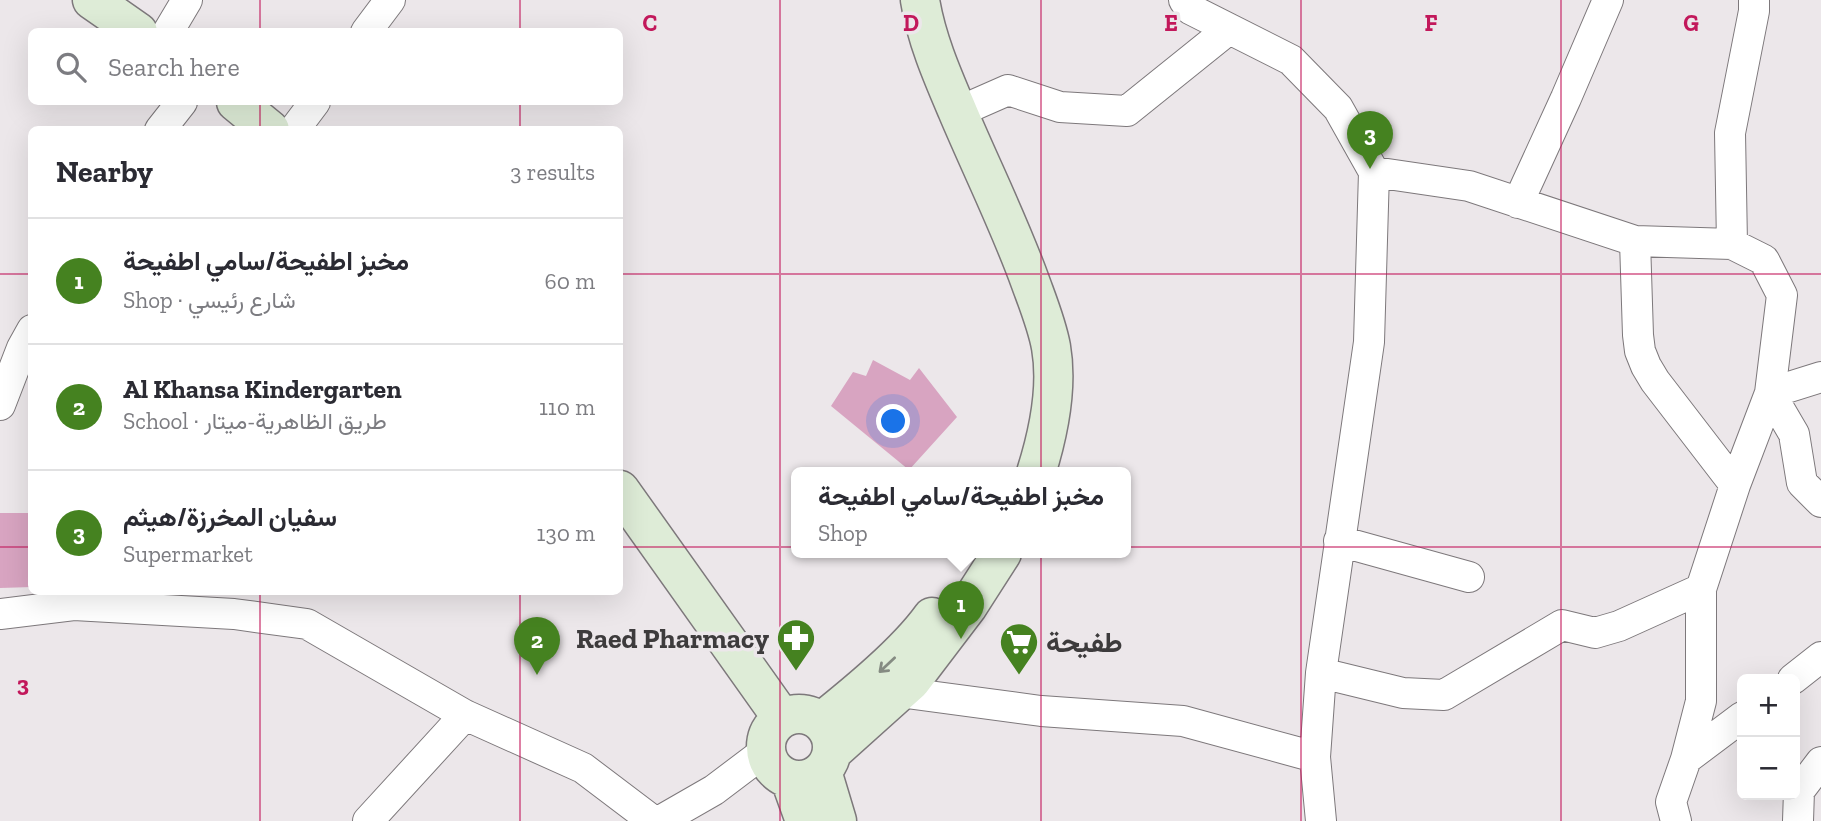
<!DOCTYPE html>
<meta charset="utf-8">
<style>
:root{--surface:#fff;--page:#f7f7f7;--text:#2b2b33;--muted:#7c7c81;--line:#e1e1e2;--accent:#458220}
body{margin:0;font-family:"Zilla Slab",Vazirmatn,serif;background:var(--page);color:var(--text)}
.controls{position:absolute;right:21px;bottom:21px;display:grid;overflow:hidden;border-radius:10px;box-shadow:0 7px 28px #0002}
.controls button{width:63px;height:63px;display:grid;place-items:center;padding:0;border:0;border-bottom:2px solid var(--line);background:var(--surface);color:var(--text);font:35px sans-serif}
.you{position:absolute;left:894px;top:422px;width:24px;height:24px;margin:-18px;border:5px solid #fff;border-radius:50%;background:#1a73e8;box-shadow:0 0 0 10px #1a73e833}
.badge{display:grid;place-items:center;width:46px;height:46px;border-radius:50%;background:var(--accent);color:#fff;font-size:23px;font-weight:700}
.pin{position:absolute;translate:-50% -58px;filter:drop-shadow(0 2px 4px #0008)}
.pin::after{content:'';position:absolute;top:37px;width:24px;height:21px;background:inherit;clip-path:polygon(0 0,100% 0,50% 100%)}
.popup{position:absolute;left:791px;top:467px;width:340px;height:91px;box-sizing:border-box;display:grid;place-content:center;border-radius:10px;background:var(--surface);filter:drop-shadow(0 2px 5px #0005);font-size:23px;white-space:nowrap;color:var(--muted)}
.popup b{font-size:26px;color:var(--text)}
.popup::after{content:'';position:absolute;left:50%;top:100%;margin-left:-14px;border:14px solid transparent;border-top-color:var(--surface)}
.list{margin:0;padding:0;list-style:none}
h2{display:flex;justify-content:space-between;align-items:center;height:91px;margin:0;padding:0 28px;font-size:30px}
h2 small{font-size:23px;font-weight:400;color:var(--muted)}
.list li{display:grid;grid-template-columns:46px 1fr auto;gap:21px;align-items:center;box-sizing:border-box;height:126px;padding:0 28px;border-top:2px solid var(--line)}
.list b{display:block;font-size:26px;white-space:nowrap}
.list p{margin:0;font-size:23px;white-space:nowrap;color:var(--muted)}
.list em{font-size:23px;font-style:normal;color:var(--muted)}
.icon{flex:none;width:38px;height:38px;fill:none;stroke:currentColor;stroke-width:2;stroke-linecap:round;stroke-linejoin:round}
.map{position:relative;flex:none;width:1821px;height:821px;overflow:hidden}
.search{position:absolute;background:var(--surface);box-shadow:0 7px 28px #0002;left:28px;top:28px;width:595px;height:77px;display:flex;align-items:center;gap:18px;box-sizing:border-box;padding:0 24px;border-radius:10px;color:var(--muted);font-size:26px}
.panel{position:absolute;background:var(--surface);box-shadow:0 7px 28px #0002;left:28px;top:126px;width:595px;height:469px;border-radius:10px}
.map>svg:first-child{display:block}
</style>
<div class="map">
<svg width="1821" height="821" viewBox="0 0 1821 821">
<rect width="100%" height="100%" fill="#ece7ea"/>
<path fill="#d8a4c1" d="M 873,360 L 910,380 L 919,368 L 957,417 L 909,470 L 831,406 L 853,372 L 866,376 Z
M 0,513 L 32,513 L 32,587 L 0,588 Z"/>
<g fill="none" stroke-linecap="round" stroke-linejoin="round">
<g stroke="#7d787b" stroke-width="32">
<path id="street" d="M 1184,0 L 1190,9 L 1291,60 L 1338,108 L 1374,172 L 1369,342 L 1321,673 L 1315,757 L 1321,821
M 168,32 L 187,0
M 366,32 L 390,0
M 958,112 L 1008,90 L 1060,107 L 1127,111 L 1229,29
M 160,130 L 182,102
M 294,130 L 315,102
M 1374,172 L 1469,186 L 1635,241 L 1732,244 L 1764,260 L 1782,295 L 1770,393 L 1821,377
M 1518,203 L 1566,98 L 1608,0
M 1635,241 L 1638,335 L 1640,351 L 1646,366 L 1655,381 L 1735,485
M 1732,244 L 1730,133 L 1754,11 L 1754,0
M 1770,393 L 1794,434 L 1802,483 L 1821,502
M 0,405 L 22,348 L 32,330
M 1339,541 L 1469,577
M 0,614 L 74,605 L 234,614 L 307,624 L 465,715 L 583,768 L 653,821
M 1321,673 L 1403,693 L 1444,695 L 1562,625 L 1595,633 L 1619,626 L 1701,589 L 1735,485 L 1770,393
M 1793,679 L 1821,657
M 899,692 L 1041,711 L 1183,721 L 1315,757
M 1686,759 L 1701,701 L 1701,589
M 368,821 L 465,715
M 660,821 L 714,790 L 767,750
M 1676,821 L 1671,802 L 1686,759 L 1742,717
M 1798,821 L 1799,791 L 1821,762"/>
</g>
<g stroke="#7d787b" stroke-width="41">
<path id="secondary" d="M 92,0 L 138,32
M 920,0 C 926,38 942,75 957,110 C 981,167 1009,223 1030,281 C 1038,303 1047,325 1051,347 C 1058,387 1048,435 1036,473
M 236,102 L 270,130
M 620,490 L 782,718
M766 747a33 33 0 1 1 66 0a33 33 0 1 1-66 0Z
M 821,722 C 856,694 906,653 932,617
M 832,752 L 911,681 L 968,606 L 1002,553
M 822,771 L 837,821
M 790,779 L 805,821"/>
</g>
<use href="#street" stroke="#fff" stroke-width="30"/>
<use href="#secondary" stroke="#deecd7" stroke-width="38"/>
</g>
<defs><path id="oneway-shaft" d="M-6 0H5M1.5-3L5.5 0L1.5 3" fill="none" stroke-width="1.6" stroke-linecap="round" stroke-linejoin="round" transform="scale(1.75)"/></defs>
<use stroke="#858b82" href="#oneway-shaft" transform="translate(887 665) rotate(137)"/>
<path fill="none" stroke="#c2185b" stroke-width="2" stroke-opacity="0.55" d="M 260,0 L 260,32M 520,0 L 520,32M 780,0 L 780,821M 1041,0 L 1041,821M 1301,0 L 1301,821M 1561,0 L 1561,821M 260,102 L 260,130M 520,102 L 520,130M 0,274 L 32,274M 620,274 L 1821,274M 0,547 L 32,547M 620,547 L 1821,547M 260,592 L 260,821M 520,592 L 520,821"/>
<defs>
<g id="pharmacy-pin" transform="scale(2.0125)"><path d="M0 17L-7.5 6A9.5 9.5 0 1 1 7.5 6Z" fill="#458220" stroke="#ece7ea"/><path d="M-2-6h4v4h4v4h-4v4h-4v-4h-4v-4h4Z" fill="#fff"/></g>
<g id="supermarket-pin" transform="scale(2.0125)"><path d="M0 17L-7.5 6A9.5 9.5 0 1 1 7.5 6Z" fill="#458220" stroke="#ece7ea"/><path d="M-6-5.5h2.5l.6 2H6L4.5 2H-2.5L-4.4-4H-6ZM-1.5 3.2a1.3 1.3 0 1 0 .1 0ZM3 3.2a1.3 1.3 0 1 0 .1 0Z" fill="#fff"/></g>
</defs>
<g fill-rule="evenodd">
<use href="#pharmacy-pin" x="796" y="638"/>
<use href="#supermarket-pin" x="1019" y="642"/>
</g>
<g text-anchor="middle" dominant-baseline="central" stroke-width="7" stroke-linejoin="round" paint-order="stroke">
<g font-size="28" font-weight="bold" fill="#3d3b3c" stroke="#ece7ea" text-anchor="end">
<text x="769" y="638">Raed Pharmacy</text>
<text x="1046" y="642" text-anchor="start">طفيحة</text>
</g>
</g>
<g font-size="23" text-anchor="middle" font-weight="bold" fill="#c2185b" stroke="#ece7ea" stroke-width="7" stroke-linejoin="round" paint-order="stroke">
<text x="650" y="31">C</text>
<text x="911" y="31">D</text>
<text x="1171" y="31">E</text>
<text x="1431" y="31">F</text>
<text x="1691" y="31">G</text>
<text x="23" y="692">3</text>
</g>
</svg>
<div class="controls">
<button>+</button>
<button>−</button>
</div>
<div class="you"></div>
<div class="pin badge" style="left:961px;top:639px">1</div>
<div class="popup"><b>مخبز اطفيحة/سامي اطفيحة</b>Shop</div>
<div class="pin badge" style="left:537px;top:675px">2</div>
<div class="pin badge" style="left:1370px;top:169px">3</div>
<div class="search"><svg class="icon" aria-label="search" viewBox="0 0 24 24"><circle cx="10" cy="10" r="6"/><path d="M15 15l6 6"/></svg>Search here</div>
<section class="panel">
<h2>Nearby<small>3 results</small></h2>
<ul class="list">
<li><span class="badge">1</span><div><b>مخبز اطفيحة/سامي اطفيحة</b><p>Shop · شارع رئيسي</p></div><em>60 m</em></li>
<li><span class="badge">2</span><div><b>Al Khansa Kindergarten</b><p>School · طريق الظاهرية-ميتار</p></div><em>110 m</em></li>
<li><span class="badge">3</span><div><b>سفيان المخرزة/هيثم</b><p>Supermarket</p></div><em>130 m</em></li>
</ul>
</section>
</div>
